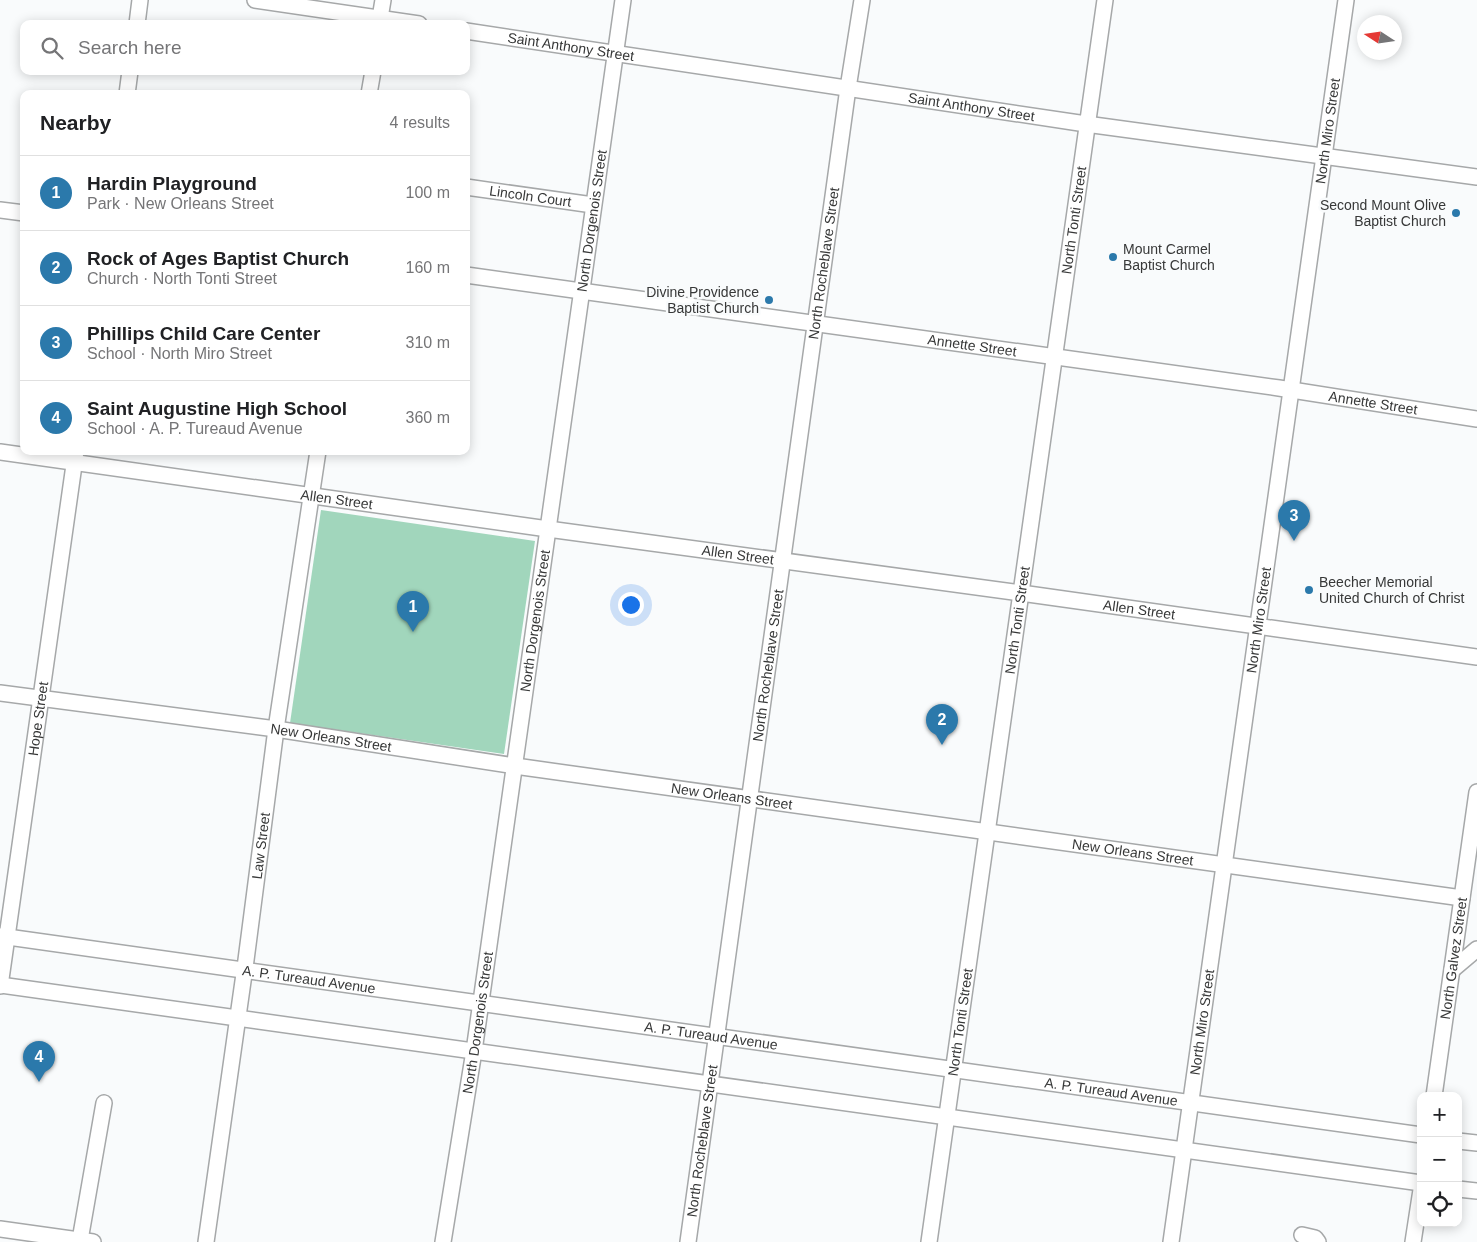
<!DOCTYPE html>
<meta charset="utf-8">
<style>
:root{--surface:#fff;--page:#f2f2f2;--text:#202124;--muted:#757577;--line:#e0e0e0;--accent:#2b79ab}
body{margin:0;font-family:Arial,sans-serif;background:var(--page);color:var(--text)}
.controls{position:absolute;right:15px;bottom:15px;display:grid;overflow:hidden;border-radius:10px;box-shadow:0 2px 12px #0003}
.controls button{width:45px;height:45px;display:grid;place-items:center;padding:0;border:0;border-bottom:1px solid var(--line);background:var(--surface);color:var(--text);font:25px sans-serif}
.compass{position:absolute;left:1357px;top:15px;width:45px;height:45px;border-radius:50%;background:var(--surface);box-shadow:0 2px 12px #0003;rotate:282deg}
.you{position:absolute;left:630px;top:604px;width:18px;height:18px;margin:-12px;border:4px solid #fff;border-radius:50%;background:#1a73e8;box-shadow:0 0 0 8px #1a73e833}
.badge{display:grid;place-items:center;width:32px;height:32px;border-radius:50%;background:var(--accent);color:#fff;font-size:16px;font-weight:700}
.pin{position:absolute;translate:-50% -41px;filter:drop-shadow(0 1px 2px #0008)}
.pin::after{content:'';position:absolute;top:26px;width:18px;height:15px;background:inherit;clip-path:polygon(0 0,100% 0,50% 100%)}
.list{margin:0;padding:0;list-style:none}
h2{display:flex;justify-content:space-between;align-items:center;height:65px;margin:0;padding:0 20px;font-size:21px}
h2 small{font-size:16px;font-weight:400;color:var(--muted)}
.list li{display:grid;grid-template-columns:32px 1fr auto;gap:15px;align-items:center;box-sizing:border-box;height:75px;padding:0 20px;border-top:1px solid var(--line)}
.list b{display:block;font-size:19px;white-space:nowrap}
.list p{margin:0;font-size:16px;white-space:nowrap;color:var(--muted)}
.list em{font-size:16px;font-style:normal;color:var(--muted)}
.icon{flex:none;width:28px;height:28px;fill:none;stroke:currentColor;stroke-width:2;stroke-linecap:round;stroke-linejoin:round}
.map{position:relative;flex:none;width:1477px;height:1242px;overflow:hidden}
.search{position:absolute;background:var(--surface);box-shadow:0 2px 12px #0003;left:20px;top:20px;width:450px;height:55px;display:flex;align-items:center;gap:12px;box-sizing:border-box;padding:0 18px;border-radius:10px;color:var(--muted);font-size:19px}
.panel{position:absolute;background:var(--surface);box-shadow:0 2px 12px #0003;left:20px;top:90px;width:450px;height:365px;border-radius:10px}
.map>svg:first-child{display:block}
</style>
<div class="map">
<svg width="1477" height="1242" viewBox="0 0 1477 1242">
<rect width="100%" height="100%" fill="#f9fbfc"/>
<path fill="#a1d6bc" d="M 321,510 L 535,541 L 504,754 L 290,723 Z"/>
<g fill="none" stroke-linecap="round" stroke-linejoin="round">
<g stroke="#a6a8a9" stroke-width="18">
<g id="minor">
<path d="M 255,0 L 419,24"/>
<path d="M 137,24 L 140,0"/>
<path d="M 379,24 L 383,0"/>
<path id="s1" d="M 466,31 L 1086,124 L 1477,177"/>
<path d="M 127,94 L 130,71"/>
<path d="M 369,94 L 373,71"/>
<path id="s2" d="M 466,187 L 593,205"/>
<path d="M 0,210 L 24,213"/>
<path id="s3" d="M 466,275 L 1279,388 L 1477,419"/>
<path id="s4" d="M 0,452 L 548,529 L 1021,593 L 1477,657"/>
<path id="s5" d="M 0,693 L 276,729 L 515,766 L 1462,898"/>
<path id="s6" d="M 0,936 L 1421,1135"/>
<path d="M 1452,970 L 1477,949"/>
<path d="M 0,985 L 1421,1183"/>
<path id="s7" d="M 0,986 L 76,451"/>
<path id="s8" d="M 1434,1096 L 1477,792"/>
<path d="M 1458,1141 L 1477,1143"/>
<path d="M 1458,1189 L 1477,1191"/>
<path d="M 0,1229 L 93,1242"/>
<path d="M 1302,1235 L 1315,1238 L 1318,1242"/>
<path d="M 80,1240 L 104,1103"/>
<path id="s9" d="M 206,1242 L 246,960 L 276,729 L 318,451"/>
<path id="s10" d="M 443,1242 L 474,1051 L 623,0"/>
<path id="s11" d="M 688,1242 L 848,88 L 862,0"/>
<path id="s12" d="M 929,1242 L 1105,0"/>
<path id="s13" d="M 1171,1242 L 1346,0"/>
<path d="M 1413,1242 L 1421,1190"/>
</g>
</g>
<use href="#minor" stroke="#fff" stroke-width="15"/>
</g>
<g fill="#2b79ab" stroke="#f9fbfc" stroke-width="2">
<circle cx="1456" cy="213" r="5"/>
<circle cx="1113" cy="257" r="5"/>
<circle cx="769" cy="300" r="5"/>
<circle cx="1309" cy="590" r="5"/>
</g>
<g text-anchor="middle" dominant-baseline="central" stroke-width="5" stroke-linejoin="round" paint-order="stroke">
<g font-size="14" fill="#373838" stroke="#f9fbfc">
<text stroke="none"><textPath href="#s1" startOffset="106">Saint Anthony Street</textPath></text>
<text stroke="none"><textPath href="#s1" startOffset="511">Saint Anthony Street</textPath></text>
<text stroke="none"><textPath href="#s13" startOffset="1122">North Miro Street</textPath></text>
<text stroke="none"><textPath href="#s2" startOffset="65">Lincoln Court</textPath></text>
<text stroke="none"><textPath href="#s10" startOffset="1032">North Dorgenois Street</textPath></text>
<text stroke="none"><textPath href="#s12" startOffset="1032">North Tonti Street</textPath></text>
<text stroke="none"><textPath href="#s11" startOffset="988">North Rocheblave Street</textPath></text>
<text stroke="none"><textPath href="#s3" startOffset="511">Annette Street</textPath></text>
<text stroke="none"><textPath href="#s3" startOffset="916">Annette Street</textPath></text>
<text stroke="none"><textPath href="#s4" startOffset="340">Allen Street</textPath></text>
<text stroke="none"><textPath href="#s4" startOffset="745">Allen Street</textPath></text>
<text stroke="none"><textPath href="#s4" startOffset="1150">Allen Street</textPath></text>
<text stroke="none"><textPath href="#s10" startOffset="628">North Dorgenois Street</textPath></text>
<text stroke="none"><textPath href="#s12" startOffset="628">North Tonti Street</textPath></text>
<text stroke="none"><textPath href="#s13" startOffset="628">North Miro Street</textPath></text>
<text stroke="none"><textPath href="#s11" startOffset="582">North Rocheblave Street</textPath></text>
<text stroke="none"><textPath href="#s7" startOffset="270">Hope Street</textPath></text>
<text stroke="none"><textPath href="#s5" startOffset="334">New Orleans Street</textPath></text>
<text stroke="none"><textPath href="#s5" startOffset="739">New Orleans Street</textPath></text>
<text stroke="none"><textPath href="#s9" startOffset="400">Law Street</textPath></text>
<text stroke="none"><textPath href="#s5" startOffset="1144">New Orleans Street</textPath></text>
<text stroke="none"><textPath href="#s8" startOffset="139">North Galvez Street</textPath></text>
<text stroke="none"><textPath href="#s6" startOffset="312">A. P. Tureaud Avenue</textPath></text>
<text stroke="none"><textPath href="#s10" startOffset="222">North Dorgenois Street</textPath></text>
<text stroke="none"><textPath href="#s12" startOffset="222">North Tonti Street</textPath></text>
<text stroke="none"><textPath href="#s13" startOffset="222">North Miro Street</textPath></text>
<text stroke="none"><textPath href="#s6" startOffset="718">A. P. Tureaud Avenue</textPath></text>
<text stroke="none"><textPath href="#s6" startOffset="1122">A. P. Tureaud Avenue</textPath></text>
<text stroke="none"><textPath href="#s11" startOffset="102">North Rocheblave Street</textPath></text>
</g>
<g font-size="14" fill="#373838" stroke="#f9fbfc" text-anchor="end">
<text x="1446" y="205">Second Mount Olive<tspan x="1446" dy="16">Baptist Church</tspan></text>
<text x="1123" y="249" text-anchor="start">Mount Carmel<tspan x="1123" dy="16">Baptist Church</tspan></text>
<text x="759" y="292">Divine Providence<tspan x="759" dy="16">Baptist Church</tspan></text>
<text x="1319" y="582" text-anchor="start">Beecher Memorial<tspan x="1319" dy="16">United Church of Christ</tspan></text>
</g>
</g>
</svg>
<div class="controls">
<button>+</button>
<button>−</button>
<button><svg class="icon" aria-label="locate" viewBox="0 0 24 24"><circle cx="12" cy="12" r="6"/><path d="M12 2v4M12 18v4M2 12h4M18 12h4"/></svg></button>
</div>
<svg class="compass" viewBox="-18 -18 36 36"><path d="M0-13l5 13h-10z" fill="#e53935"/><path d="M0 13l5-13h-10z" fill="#757577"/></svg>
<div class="you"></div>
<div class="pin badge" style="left:413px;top:632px">1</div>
<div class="pin badge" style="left:942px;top:745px">2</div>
<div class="pin badge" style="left:1294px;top:541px">3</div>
<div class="pin badge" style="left:39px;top:1082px">4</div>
<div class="search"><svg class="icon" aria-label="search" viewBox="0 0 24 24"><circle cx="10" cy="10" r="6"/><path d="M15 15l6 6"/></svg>Search here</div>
<section class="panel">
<h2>Nearby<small>4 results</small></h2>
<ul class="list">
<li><span class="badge">1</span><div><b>Hardin Playground</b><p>Park · New Orleans Street</p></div><em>100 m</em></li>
<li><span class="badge">2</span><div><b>Rock of Ages Baptist Church</b><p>Church · North Tonti Street</p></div><em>160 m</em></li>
<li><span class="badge">3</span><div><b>Phillips Child Care Center</b><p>School · North Miro Street</p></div><em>310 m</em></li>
<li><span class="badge">4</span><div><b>Saint Augustine High School</b><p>School · A. P. Tureaud Avenue</p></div><em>360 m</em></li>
</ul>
</section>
</div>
